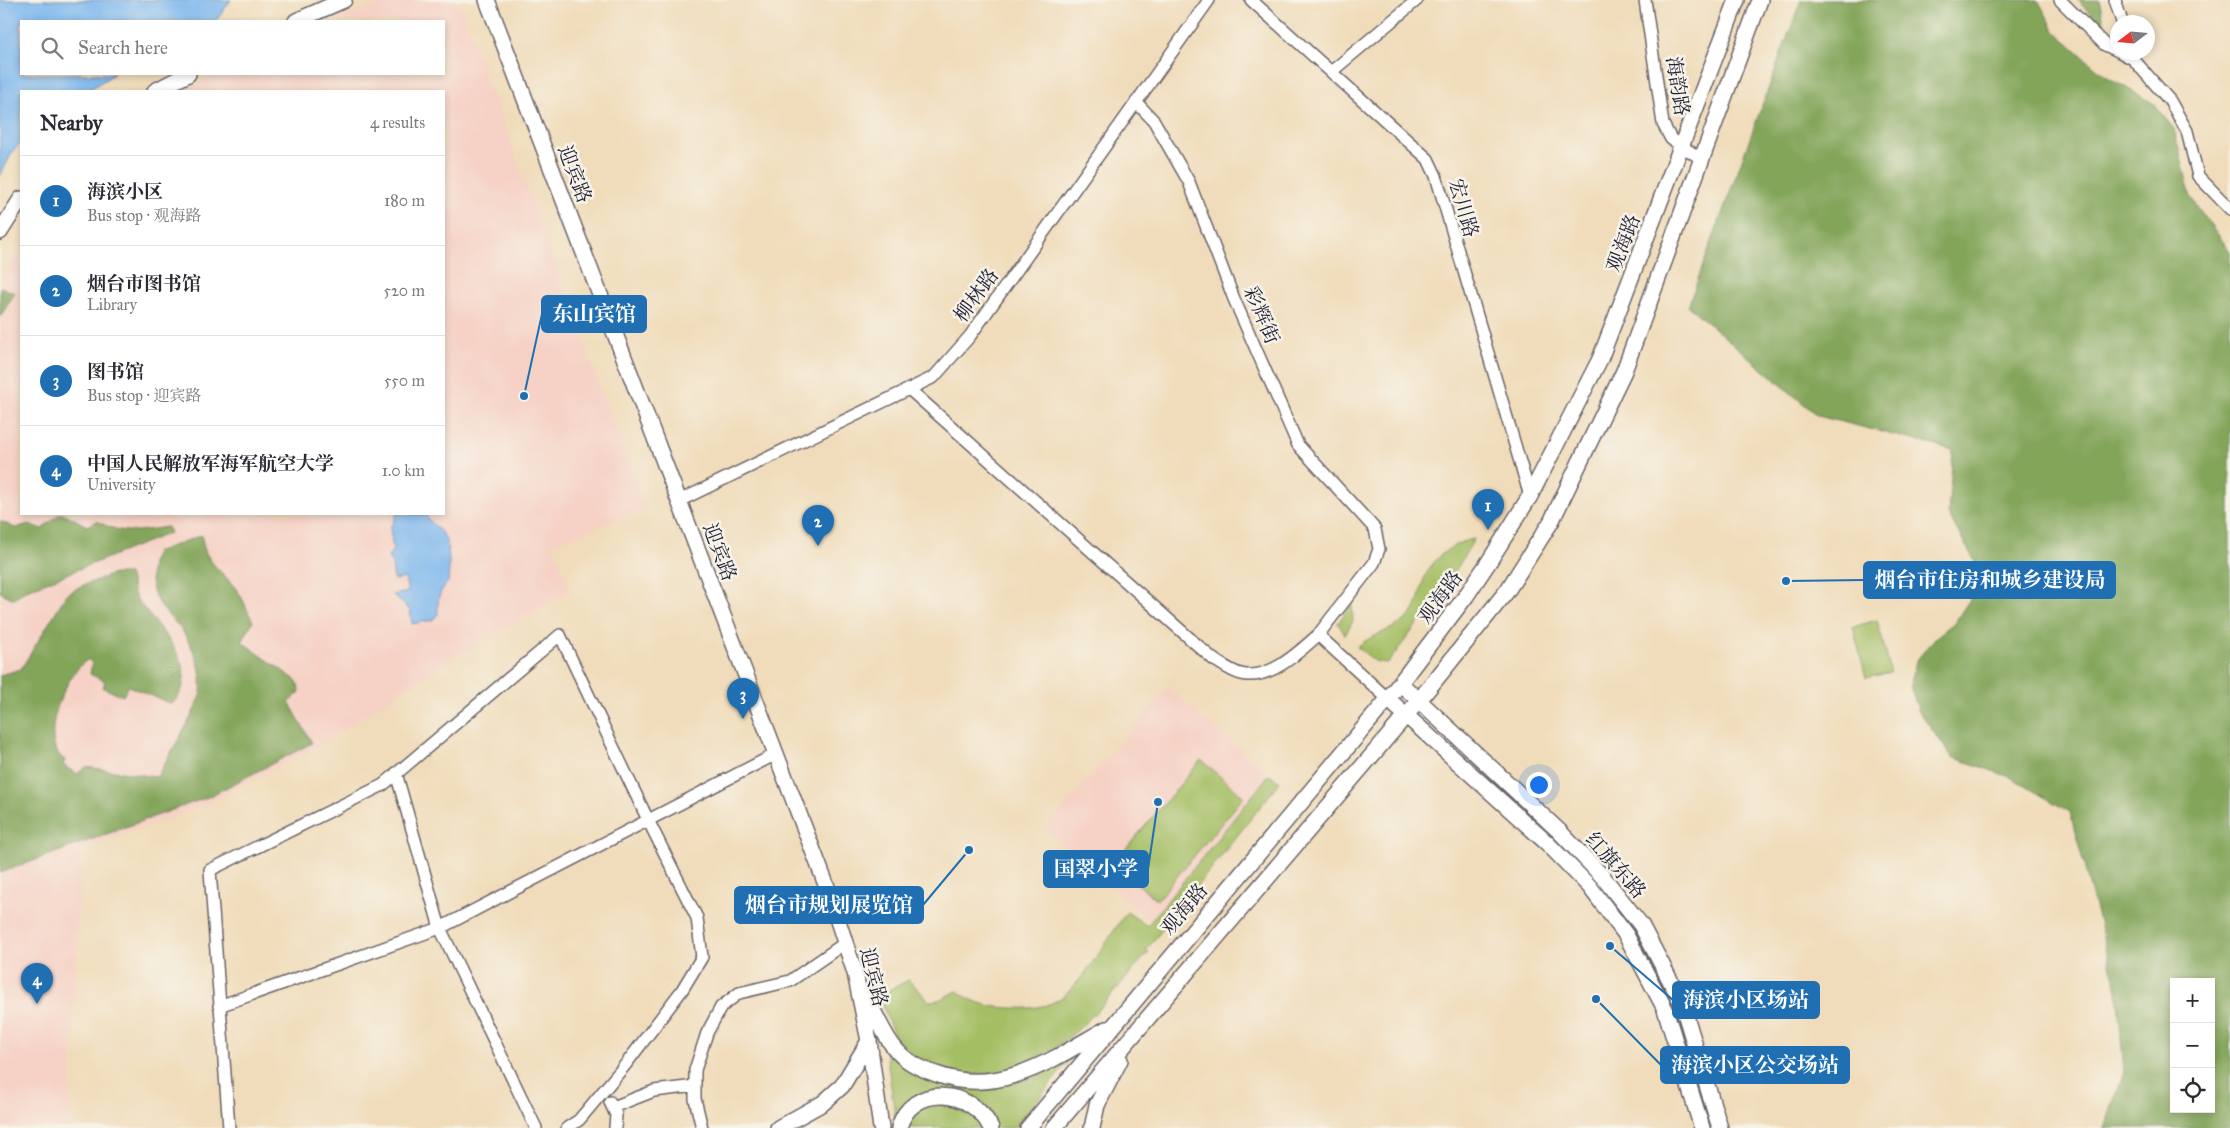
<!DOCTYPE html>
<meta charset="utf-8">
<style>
:root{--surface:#fff;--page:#f2f2f3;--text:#2b2b33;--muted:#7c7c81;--line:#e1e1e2;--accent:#1f6fb2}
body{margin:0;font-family:"IM FELL Great Primer","Noto Serif SC",serif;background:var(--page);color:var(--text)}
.controls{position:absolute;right:15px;bottom:15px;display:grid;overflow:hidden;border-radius:0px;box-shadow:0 2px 8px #0003}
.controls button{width:45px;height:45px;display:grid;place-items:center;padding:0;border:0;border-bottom:1px solid var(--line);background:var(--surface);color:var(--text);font:25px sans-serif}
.compass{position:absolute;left:2110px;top:15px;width:45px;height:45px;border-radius:50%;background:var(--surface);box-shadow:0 2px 8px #0003;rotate:254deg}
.you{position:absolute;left:1538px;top:784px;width:18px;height:18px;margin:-12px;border:4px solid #fff;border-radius:50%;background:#1a73e8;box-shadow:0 0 0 8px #1a73e833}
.badge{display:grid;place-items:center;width:32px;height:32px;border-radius:50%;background:var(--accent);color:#fff;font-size:16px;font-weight:700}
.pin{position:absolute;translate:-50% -41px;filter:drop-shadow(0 1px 2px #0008)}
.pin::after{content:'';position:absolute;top:26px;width:18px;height:15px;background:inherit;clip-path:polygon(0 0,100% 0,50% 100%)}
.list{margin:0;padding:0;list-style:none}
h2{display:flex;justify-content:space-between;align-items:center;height:65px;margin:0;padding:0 20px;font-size:21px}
h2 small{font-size:16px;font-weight:400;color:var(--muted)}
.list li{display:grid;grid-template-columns:32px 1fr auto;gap:15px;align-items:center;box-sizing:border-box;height:90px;padding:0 20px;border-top:1px solid var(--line)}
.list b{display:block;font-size:19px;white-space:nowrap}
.list p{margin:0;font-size:16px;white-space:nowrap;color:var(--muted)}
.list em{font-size:16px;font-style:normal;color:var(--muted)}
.icon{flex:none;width:28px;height:28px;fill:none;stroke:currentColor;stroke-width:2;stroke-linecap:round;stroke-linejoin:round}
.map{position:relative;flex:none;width:2230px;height:1128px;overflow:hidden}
.search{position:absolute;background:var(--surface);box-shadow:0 2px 8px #0003;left:20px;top:20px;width:425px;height:55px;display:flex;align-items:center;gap:12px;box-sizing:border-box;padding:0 18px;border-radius:0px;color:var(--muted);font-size:19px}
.panel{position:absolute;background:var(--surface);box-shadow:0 2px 8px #0003;left:20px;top:90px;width:425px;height:425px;border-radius:0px}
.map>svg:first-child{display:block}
</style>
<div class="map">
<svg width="2230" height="1128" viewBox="0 0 2230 1128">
<rect width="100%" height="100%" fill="#f7f3e8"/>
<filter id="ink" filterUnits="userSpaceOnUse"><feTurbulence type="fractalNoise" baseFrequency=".02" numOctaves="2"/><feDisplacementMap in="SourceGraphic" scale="10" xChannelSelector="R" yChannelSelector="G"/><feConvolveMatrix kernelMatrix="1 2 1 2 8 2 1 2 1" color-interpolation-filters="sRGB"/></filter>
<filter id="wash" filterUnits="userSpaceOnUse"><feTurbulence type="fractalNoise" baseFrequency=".0096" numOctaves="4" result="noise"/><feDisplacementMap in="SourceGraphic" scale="20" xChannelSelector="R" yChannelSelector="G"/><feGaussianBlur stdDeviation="1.12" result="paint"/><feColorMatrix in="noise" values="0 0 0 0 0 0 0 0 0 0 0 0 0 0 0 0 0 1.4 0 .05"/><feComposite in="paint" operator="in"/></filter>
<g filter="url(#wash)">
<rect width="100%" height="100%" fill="#f0dcba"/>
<path fill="#f6d1c5" d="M 393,0 L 458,0 L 645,509 L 553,544 L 570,591 L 441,665 L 321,745 L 209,803 L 81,850 L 69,1128 L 0,1128 L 0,284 L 21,247 L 21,514 L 444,514 L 444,91 L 185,91 L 216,74 L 444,74 L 444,21 L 331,21 Z
M 1168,687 L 1269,775 L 1151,922 L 1045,829 Z"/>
<path fill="#a4be64" stroke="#637050" d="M 1474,539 L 1448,584 L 1390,660 L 1386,663 L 1375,661 L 1357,647 C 1372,634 1392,631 1407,619 C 1418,609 1419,598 1422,585 C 1429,561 1450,543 1474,539 Z
M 1352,603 L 1353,621 L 1345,635 L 1338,623 Z
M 1877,620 L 1891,672 L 1866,678 L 1853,627 Z
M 1201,760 L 1244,797 L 1157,900 L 1113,864 Z
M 1269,775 L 1280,782 L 1146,950 L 1149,952 C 1127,976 1106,1003 1083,1025 C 1038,1069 961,1096 908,1052 C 892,1039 886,1013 879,995 L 909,980 L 929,1001 L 939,1000 L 957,991 C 975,1004 989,1007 1011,1008 C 1027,1009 1049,1008 1062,997 C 1086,979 1108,937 1127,912 L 1147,926 Z
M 884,1038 L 904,1061 L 1006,1084 L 1033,1078 L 1072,1057 L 1015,1128 L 996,1128 L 949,1091 L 896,1121 Z
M 942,1104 C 961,1106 972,1112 982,1128 L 903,1128 L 919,1110 Z"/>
<path fill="#83a55a" stroke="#52644a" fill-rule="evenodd" d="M 1801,0 L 2038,0 L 2055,31 L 2104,75 L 2153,103 L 2174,129 L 2191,198 L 2230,251 L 2230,1128 L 2104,1128 L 2124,1072 L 2117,990 L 2070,812 L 2010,777 L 1952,757 L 1919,712 L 1910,686 L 1916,661 L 1936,637 L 1955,622 L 1974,593 L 1975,562 L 1948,514 L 1953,450 L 1818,416 L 1688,306 ZM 2174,982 L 2211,982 L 2211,1109 L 2174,1109 Z
M 2077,0 L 2099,0 L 2106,30 Z
M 0,287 L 15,293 L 0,317 Z
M 59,514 L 65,514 L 87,526 L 97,521 C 125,536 137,531 167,527 L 170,533 L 24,591 L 14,599 L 0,592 L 0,521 L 15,528 L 29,524 L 42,529 Z
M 202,535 C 203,563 224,571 239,593 C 245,602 247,612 253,621 L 242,642 L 297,681 L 300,692 L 289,702 L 312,743 L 208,797 L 0,873 L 0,675 L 21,669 L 66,595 L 79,587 L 113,574 L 129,574 C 132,582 132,592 137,599 C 156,628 207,668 172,704 L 128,686 L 123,696 L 103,688 L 105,681 L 90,674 L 92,664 L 90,660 L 87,660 C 65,675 36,742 65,760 L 63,765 L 77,774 L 86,767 L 157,777 C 165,762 200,705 201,693 C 203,670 195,651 183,632 C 178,624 169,617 163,609 C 150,594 147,570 156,552 Z"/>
<path fill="#7db7ee" stroke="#506c94" d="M 0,0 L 231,0 L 216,21 L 21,21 L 21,74 L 114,74 L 87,91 L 21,91 L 21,143 L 14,149 L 0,176 Z
M 396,514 L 426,514 C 429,524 438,526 443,535 C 451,546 449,568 448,582 C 439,591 437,600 438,614 L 433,620 L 412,624 L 410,610 L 393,595 L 408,592 L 405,578 L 394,580 L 392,563 L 388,557 L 393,550 L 390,527 L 395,520 Z"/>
</g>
<g filter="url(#ink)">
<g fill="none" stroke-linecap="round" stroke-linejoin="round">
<g stroke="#6a6367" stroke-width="14">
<path id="minor" d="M 1251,0 L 1428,159 L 1436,176 L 1530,496
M 1645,0 L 1663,124 L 1671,139 L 1703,160
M 2060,0 L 2105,45 L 2118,51
M 2115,0 L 2122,22
M 2120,52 L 2133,59 L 2170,101 L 2187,131 L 2198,176 L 2230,209
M 1331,72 L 1417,0
M 1136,102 L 1154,121 L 1189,182 L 1234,299 L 1298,445 L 1375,529 L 1379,549 L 1374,563 L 1318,635
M 909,389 L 1213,659 C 1221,664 1232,672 1241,674 C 1269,681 1299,652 1318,635 L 1388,699
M 679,501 L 934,377 L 970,336 L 1209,0
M 396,773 L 440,928 L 536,1128
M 219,1006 L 440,928 L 776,754
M 610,1102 L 616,1115 L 615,1128
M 613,1107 L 654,1091 L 695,1086
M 229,1128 L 210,870 L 383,785 L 560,635 L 648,820 L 697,918 L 702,957 L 682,990 L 626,1064 L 579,1120 L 567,1128
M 702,1128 L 695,1099 L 695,1070 L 707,1033 L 721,1007 L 739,993 L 790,981 L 845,943"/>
</g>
<g stroke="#6a6367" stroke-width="18">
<path id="major" d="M 487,0 L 827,887 L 855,973 L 869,1041 L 881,1128
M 296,21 L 344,0
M 155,91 L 188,74
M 0,232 L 21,199
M 1400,683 L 1559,831 L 1603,877 L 1641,925 L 1682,1003 L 1720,1128
M 1388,699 L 1547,843 L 1590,887 L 1626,935 L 1665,1009 L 1702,1128
M 864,992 C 873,1009 881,1030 893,1046 C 904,1061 919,1068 936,1074 C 999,1098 1053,1059 1106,1029
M 778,1128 L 823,1103 L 842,1086 L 869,1041
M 899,1128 C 910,1084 972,1087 991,1128
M 1028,1128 L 1388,699 L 1466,596 L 1490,560 L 1530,496 L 1600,359 L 1737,0
M 1054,1128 L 1420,699 L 1507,591 L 1551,522 L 1624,371 L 1760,0
M 1092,1128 L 1097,1105 L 1120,1060"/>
</g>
<use href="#minor" stroke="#fff" stroke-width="11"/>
<use href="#major" stroke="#fff" stroke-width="15"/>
</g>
</g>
<g text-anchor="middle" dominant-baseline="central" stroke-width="5" stroke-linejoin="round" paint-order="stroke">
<g font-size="20" fill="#22223b" stroke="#f7f3e8">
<text transform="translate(1678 86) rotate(81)">海韵路</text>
<text transform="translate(575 174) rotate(69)">迎宾路</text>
<text transform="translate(1464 208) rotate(74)">宏川路</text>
<text transform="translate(1623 243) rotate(-69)">观海路</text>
<text transform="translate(976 295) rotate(-54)">柳林路</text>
<text transform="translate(1262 315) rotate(67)">彩辉街</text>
<text transform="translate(720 552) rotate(69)">迎宾路</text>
<text transform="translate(1440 597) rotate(-54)">观海路</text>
<text transform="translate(1616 865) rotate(49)">红旗东路</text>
<text transform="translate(1184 909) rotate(-50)">观海路</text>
<text transform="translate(874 977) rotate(76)">迎宾路</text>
</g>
</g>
<path fill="none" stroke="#1f6fb2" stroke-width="2" d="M524 396L542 314M1786 581L1864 580M1158 802L1148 869M969 850L923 905M1610 946L1673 1000M1596 999L1661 1065"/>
<g fill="#1f6fb2" stroke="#f7f3e8" stroke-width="2">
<circle cx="524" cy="396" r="5"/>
<circle cx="1786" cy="581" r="5"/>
<circle cx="1158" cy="802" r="5"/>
<circle cx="969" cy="850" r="5"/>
<circle cx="1610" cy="946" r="5"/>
<circle cx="1596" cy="999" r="5"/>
</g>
<g fill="#1f6fb2" stroke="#1f6fb2" stroke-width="2">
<rect x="542" y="296" width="104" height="36" rx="5"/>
<rect x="1864" y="562" width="251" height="36" rx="5"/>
<rect x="1044" y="851" width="104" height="36" rx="5"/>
<rect x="735" y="887" width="188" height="36" rx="5"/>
<rect x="1673" y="982" width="146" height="36" rx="5"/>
<rect x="1661" y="1047" width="188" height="36" rx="5"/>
</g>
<g font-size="21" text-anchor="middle" font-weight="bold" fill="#fff">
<text x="594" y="321">东山宾馆</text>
<text x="1990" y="587">烟台市住房和城乡建设局</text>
<text x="1096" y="876">国翠小学</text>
<text x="829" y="912">烟台市规划展览馆</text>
<text x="1746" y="1007">海滨小区场站</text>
<text x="1755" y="1072">海滨小区公交场站</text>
</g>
</svg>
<div class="controls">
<button>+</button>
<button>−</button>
<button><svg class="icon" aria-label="locate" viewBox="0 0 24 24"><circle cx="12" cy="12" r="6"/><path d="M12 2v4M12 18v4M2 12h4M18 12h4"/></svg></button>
</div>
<svg class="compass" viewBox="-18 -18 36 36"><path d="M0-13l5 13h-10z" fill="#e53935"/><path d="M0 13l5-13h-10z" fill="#7c7c81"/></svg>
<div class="you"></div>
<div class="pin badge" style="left:1488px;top:530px">1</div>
<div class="pin badge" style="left:818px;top:546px">2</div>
<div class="pin badge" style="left:743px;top:719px">3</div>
<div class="pin badge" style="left:37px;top:1004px">4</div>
<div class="search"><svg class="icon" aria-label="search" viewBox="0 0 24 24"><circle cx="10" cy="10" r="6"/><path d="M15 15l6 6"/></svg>Search here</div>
<section class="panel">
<h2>Nearby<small>4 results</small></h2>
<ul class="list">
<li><span class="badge">1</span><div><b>海滨小区</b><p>Bus stop · 观海路</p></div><em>180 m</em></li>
<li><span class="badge">2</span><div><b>烟台市图书馆</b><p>Library</p></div><em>520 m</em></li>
<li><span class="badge">3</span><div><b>图书馆</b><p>Bus stop · 迎宾路</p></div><em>550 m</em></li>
<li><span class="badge">4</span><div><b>中国人民解放军海军航空大学</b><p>University</p></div><em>1.0 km</em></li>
</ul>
</section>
</div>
